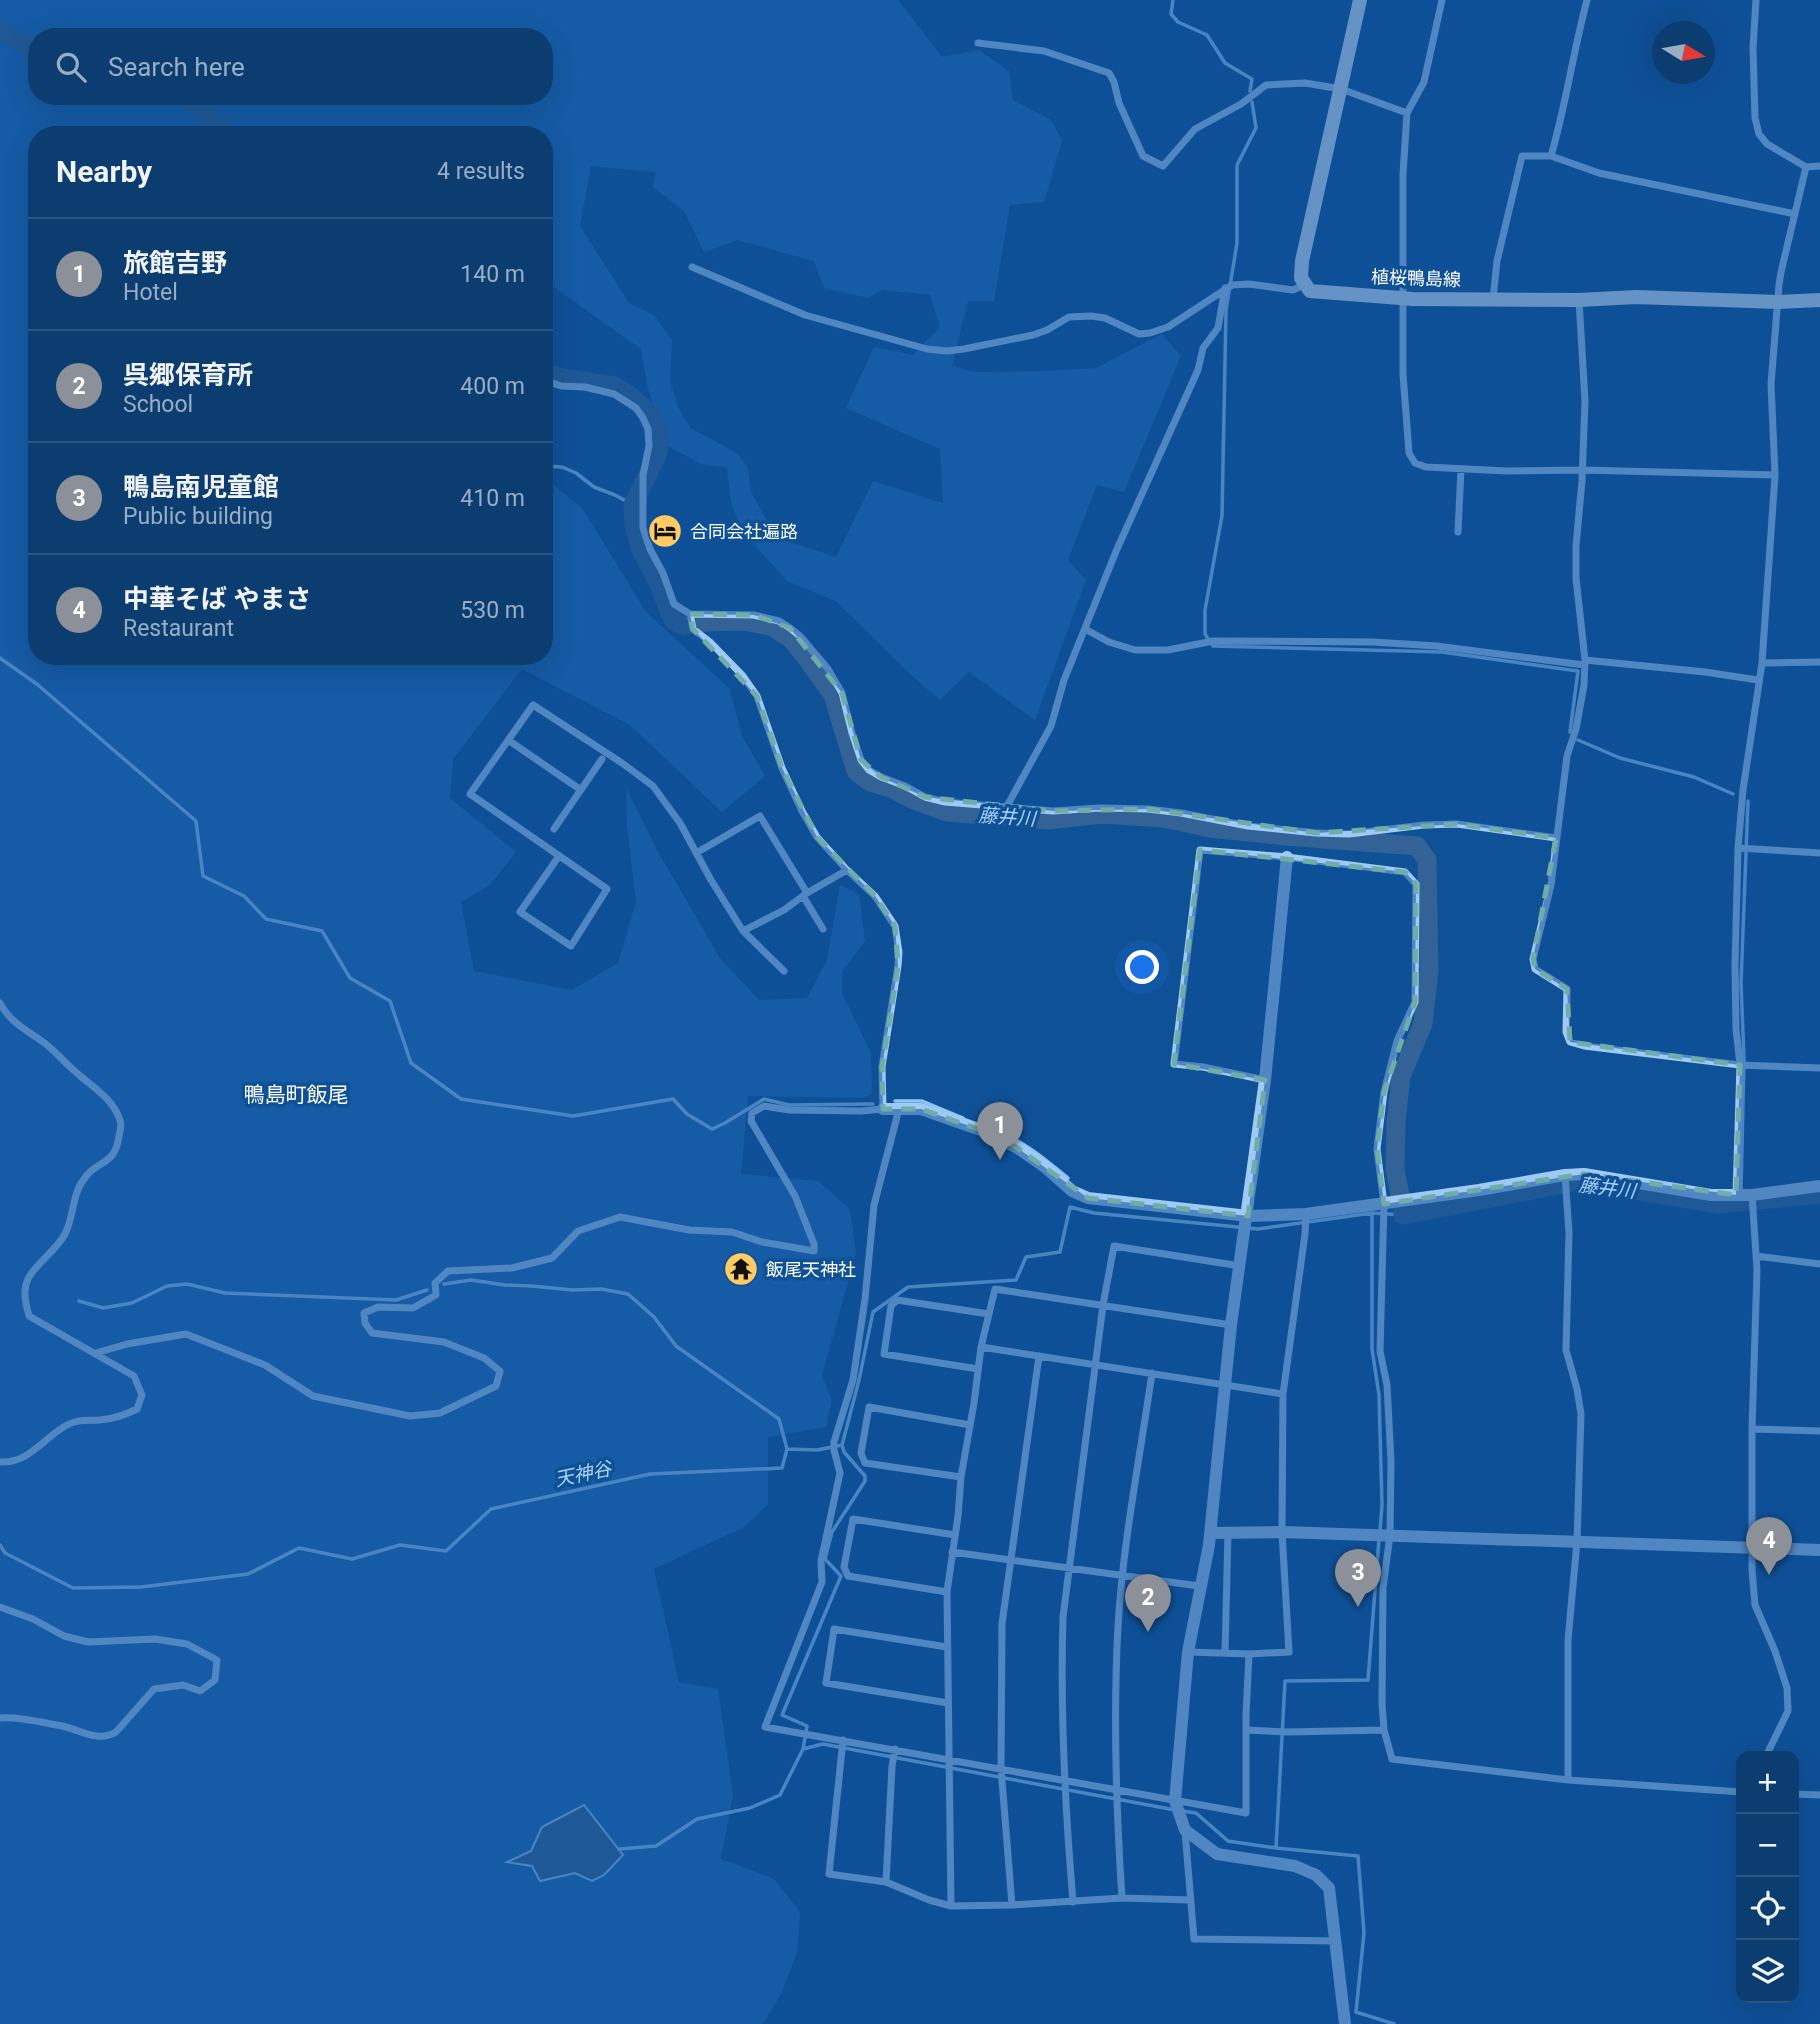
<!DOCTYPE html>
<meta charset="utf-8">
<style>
:root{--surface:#0b3d71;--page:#194879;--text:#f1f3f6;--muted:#9aaec3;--line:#2b5684;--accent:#8c9099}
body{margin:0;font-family:Roboto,"Noto Sans JP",sans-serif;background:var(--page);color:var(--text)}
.controls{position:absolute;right:21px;bottom:21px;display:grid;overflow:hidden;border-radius:14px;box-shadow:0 7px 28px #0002}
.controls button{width:63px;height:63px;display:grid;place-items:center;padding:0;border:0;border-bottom:2px solid var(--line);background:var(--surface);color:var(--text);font:35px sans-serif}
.compass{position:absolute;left:1652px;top:21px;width:63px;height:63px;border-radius:50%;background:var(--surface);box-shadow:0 7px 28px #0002;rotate:101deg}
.you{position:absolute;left:1143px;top:968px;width:24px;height:24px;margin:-18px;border:5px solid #fff;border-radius:50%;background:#1a73e8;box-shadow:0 0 0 10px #1a73e833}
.badge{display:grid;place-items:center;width:46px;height:46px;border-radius:50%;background:var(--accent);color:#fff;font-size:23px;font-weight:700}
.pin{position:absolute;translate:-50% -58px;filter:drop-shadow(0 2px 4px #0008)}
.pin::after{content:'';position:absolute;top:37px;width:24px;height:21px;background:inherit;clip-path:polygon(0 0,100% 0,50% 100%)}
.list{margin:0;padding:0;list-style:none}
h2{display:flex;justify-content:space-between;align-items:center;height:91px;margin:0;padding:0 28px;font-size:30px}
h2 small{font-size:23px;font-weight:400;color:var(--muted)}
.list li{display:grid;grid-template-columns:46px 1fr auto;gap:21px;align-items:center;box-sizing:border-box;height:112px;padding:0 28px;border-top:2px solid var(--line)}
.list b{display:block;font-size:26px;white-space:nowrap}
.list p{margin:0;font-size:23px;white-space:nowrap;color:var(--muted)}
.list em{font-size:23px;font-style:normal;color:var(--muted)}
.icon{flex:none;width:38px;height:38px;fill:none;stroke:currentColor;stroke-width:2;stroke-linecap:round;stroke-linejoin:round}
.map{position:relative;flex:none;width:1820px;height:2024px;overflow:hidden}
.search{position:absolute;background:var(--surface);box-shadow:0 7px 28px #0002;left:28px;top:28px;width:525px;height:77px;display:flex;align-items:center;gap:18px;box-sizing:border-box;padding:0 24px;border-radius:28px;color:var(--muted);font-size:26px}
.panel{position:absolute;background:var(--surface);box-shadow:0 7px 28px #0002;left:28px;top:126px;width:525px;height:539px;border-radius:28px}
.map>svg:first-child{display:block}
</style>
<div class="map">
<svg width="1820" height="2024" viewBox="0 0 1820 2024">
<rect width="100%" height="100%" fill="#0f5197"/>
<path fill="#1d69b5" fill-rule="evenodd" d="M 0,0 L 898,0 L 942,57 L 979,50 L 1009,71 L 1013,100 L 1051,120 L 1062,141 L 1044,202 L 1010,205 L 994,301 L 968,301 L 952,366 L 975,372 L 1045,371 L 1096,368 L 1162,334 L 1181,356 L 1124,492 L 1097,485 L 1068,560 L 1086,580 L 1035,720 L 969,672 L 940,700 L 909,673 L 836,601 L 787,581 L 742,531 L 731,502 L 727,468 L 701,464 L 666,445 L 647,385 L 641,349 L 544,280 L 544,135 L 37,135 L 37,656 L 544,656 L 544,477 L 582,508 L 646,612 L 729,688 L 743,738 L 765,776 L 722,812 L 630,725 L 522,669 L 453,759 L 450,798 L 516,852 L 490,885 L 461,902 L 474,971 L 572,990 L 618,963 L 636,902 L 627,826 L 626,788 L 657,850 L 720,958 L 759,1000 L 807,998 L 827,960 L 840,885 L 859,894 L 865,941 L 842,972 L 842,993 L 871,1053 L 872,1094 L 862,1098 L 748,1096 L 741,1174 L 818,1181 L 850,1209 L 856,1253 L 822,1376 L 832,1401 L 826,1427 L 768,1437 L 768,1504 L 744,1527 L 654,1569 L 679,1682 L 718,1689 L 733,1795 L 721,1859 L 774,1879 L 800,1912 L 797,1953 L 781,1994 L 763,2024 L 0,2024 ZM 37,37 L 544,37 L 544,96 L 37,96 ZM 591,166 L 656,172 L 653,187 L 684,211 L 704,252 L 737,240 L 814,261 L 824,288 L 868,298 L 883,290 L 930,295 L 940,327 L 913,355 L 874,347 L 846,408 L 940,449 L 943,503 L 873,481 L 836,557 L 777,538 L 751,492 L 748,468 L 737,453 L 690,428 L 679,409 L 670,382 L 672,340 L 654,315 L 629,303 L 580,226 Z"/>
<path fill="#336396" stroke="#90c5f8" stroke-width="2" d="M 584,1805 L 623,1855 L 604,1875 L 592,1881 L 575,1873 L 540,1881 L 532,1866 L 507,1862 L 531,1851 L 542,1827 Z"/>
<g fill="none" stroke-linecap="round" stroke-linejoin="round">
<path stroke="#90c5f8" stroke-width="3.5" d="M 1173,0 L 1171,14 L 1178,22 L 1207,35 L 1225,63 L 1252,79 L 1250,91
M 1252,102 L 1256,128 L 1237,165 L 1237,243 L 1226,310 L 1222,516 L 1205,610 L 1205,634 L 1213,646 L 1442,652 L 1578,671 L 1570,732
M 544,466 L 562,467 L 576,473 L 594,487 L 615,495 L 633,505
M 0,658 L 38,685 L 196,821 L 203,876 L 244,896 L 266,919 L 322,931 L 350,978 L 390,1001 L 411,1063 L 461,1099 L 573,1116 L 673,1099 L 687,1114 L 712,1129 L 725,1123 L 764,1099 L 789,1105 L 873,1104
M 1578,740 L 1620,758 L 1694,777 L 1733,794
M 895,1101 L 922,1101 L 963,1118
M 1000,1132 C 1026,1143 1046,1160 1068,1178
M 1741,1189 L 1744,1059 L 1741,983 L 1748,801
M 1372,1214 L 1372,1349 L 1379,1395 L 1382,1505 L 1380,1531
M 444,1284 L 471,1280 L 505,1285 L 532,1286 L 573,1290 L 601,1289 L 628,1294 L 654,1317 L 676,1346 L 779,1419 L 787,1449
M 79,1301 L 103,1308 L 132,1303 L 167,1286 L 187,1284 L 225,1293 L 396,1300 L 427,1290
M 842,1445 L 859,1380 L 873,1312 L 908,1287 L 1016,1280 L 1026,1257 L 1060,1252 L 1070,1207 L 1094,1213 L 1258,1229 L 1372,1213 L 1403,1215
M 0,1545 L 5,1553 L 73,1588 L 141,1587 L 248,1574 L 299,1548 L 352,1559 L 400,1545 L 446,1551 L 491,1509 L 650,1474 L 782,1468 L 787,1449 L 817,1450 L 842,1445 L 844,1452 L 865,1476 L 865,1481 L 832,1532 L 825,1559 L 841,1576 L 782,1715 L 807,1726 L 803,1749
M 1183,1811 L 1196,1813 L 1228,1841 L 1276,1848 L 1358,1856 L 1364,1933 L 1356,2012 L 1394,2024
M 1276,1848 L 1285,1681 L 1368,1680 L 1379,1539
M 619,1849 L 656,1846 L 697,1819 L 750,1808 L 780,1795 L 803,1749 L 823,1744 L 1175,1810"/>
<path stroke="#336396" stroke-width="19" d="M 0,31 L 37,51
M 188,96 L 225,135
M 544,372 L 561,378 L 614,386 L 629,395 L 651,414 L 657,427 L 660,439 L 658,453 L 633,505 L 634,525 L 641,550 L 660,586 L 670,614 L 674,621 L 684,626 L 706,622 L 745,621 L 773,627 L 791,639 L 805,656 L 833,695 L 856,771 L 870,782 L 893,789 L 912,799 L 947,812 L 1048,820 L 1102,814 L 1164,818 L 1210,828 L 1286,836 L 1417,846 L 1427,860 L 1429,971 L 1423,1024 L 1401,1076 L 1396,1122 L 1395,1169 L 1400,1196
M 1402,1208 L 1403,1215 L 1578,1181 L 1718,1204 L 1820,1194"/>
<path stroke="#9fcaf5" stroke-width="7" d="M 1442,0 L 1424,82 L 1407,113 L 1403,174 L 1403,374 L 1409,453 L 1415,463 L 1426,467 L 1507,471 L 1583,470 L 1775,475
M 1756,0 L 1753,48 L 1755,118 L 1759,134 L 1767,144 L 1806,167 L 1820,166
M 978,43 L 1044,51 L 1109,73 L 1114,82 L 1119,103 L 1143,156 L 1163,166 L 1195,129 L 1241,104 L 1266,85 L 1305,83 L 1341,89 L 1407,113
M 1551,156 L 1599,173 L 1795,214
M 692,267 L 805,315 L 927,349 L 947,351 L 964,349 L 1033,335 L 1047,330 L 1069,317 L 1091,316 L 1105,318 L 1139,334 L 1150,333 L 1168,327 L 1232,285 L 1249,284 L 1293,290 L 1304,285
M 1493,299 L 1497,261 L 1522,156 L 1551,156 C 1566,105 1573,52 1587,0
M 1579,300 L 1585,401 L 1582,481 L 1576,546 L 1576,578 L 1585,660 L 1584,685 L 1576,729 L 1567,756 L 1551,885 L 1533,959 L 1535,969 L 1567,989 L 1566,1032 L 1570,1042 L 1584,1046 L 1740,1065 L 1820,1068
M 544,380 L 561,386 L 585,387 L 614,394 L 636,408 L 643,418 L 648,429 L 649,446 L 643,475 L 643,528 L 650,549 L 663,573 L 674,604 L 690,614 L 754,615 L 779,621 L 790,628 L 801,637 L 828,669 L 842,693 L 852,733 L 861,760 L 869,770 L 881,777 L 905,786 L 925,797 L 945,802 L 1053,811 L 1100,808 L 1148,809 L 1181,813 L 1248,826 L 1316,833 L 1349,834 L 1424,825 L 1457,824 L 1556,838
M 1458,532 L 1461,469
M 1085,629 L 1109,642 L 1135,650 L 1168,650 L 1213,641 L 1373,642 L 1437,646 L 1584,665
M 1585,660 L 1705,672 L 1758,680
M 1762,663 L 1820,662
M 508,740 L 581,790
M 1007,806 L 1051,726 L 1064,680 L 1117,549 L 1198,370 L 1203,348 L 1218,328 L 1225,288
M 554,829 L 602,759
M 1738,848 L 1820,853
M 696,853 L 760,816 L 807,893
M 559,856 L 520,912 L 571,946 L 607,889 L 470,794 L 533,705 L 622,763 L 653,786 L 680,823 L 711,880 L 743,931 L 784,971
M 803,896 L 823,929
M 743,931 L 784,910 L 807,893 L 847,870
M 0,1003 C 11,1024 29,1031 47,1045 C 58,1054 67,1065 78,1074 C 94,1088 113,1099 120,1120 C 122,1126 120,1131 119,1136 C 115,1167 97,1159 84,1179 C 72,1194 74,1217 65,1234 C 56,1251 35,1264 28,1279 C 22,1291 26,1304 29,1316 L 134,1376 L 142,1395 L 137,1409 C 125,1415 114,1419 100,1420 C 88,1421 77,1419 67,1425 C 44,1437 29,1464 0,1462
M 1265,1080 L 1203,1067 L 1174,1064 L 1200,850 L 1287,857 L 1405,872 L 1416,884 L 1415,1002 L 1397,1041 L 1384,1092 L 1377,1149 L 1384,1204 L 1380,1351 L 1387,1385 L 1391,1461 L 1390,1535 L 1383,1588 L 1382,1704 L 1384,1730 L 1392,1759 L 1568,1780 L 1741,1792
M 899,1109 L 874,1205 L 865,1299 L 853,1380 L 834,1442 L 834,1450 L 840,1473 L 821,1561 L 822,1582 L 765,1727 L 1246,1813 L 1246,1715 L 1249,1654
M 1565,1175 L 1569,1233 L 1566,1350 L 1577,1389 L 1581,1414 L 1577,1542 L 1568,1640 L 1568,1780
M 1736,1195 L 1740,1065 L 1736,1029 L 1735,966 L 1738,848 L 1743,790 L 1762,663 L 1775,475 L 1771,384 L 1779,285 L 1781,272 L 1806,167
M 1752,1195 L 1757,1270 L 1752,1429 L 1752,1570 L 1755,1605 L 1775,1651 L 1787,1688 L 1788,1711 L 1766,1756
M 1756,1256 L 1820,1264
M 981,1347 L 1283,1394
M 96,1353 L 127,1344 L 186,1334 L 265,1365 L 313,1396 L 410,1416 L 440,1413 L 496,1386 L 500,1371 L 484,1358 L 444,1342 L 372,1333 L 365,1323 L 364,1313 L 378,1307 L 413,1308 L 436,1295 L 435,1283 L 448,1271 L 512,1268 L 552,1258 L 578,1231 L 620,1217 L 689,1230 L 732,1232 L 762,1242 L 814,1251 L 814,1244 L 795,1196 L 751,1121 L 752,1113 L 764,1106 L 789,1110 L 861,1111 L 883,1109 L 882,1067 L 898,966 L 899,952 L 895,926 L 875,896 L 847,870 L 817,837 L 802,811 L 782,768 L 757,696 L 743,676 L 710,642 L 693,629 L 690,614
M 978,1369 L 884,1354 L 891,1306 L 897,1300 L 989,1314
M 1752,1429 L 1820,1431
M 961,1477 L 865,1463 L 861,1453 L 869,1407 L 970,1425
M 952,1552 L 1199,1586
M 947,1592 L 848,1576 L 844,1567 L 853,1519 L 955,1535
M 0,1607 L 33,1619 L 64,1636 L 88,1642 L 155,1639 L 187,1644 L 217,1660 L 215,1680 L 200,1691 L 183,1685 L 154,1689 L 116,1732 C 98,1743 81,1730 62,1726 C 44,1723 18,1716 0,1718
M 947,1647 L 834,1629 L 826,1683 L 948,1703
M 1188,1652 L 1249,1654 L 1289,1652 L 1282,1532 L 1283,1394 L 1305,1234 L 1306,1214
M 1225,1653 L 1228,1533
M 1246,1730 L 1288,1732 L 1384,1730
M 843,1740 L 829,1874 L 886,1882 L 929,1900 L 951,1906 L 1012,1905 L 1122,1898 L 1190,1900
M 1794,1794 L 1820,1795
M 1185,1831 L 1194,1939 L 1336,1941
M 886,1882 L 892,1766 L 895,1749
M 1122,1898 C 1116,1808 1113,1717 1118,1626 C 1123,1542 1140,1457 1152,1373
M 1073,1902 C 1065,1807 1060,1712 1063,1617 L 1103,1305 L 1114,1246 L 1240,1266
M 1012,1905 L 1001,1768 L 1002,1624 L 1039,1356
M 951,1906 L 947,1592 L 958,1516 L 961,1477 L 974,1403 L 981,1347 L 995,1289 L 1231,1325"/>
<path stroke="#9fcaf5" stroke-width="12" d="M 1287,857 L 1265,1080 L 1231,1325 L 1209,1545 L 1188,1652 L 1175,1801 L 1185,1830 L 1217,1854 L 1295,1866 L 1316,1875 L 1329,1888 L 1345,2024
M 883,1109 L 921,1109 L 981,1130 L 1016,1147 L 1045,1167 L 1072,1191 L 1088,1198 L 1248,1216 L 1306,1214 L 1479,1190 L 1565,1175 L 1584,1174 L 1711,1195 L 1752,1195 L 1820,1186
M 1211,1533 L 1282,1532 L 1820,1550"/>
<path stroke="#cfe5fd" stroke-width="14" d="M 1360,0 L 1302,261 L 1301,278 L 1310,291 L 1413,299 L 1579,300 L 1636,297 L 1778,302 L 1820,300"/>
</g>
<path d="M0 0H1820V2024H0ZM 690,614 L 754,615 L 790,628 L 842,693 L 861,760 L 881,777 L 925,797 L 1053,811 L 1148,809 L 1316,833 L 1457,824 L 1556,838 L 1533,959 L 1535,969 L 1567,989 L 1570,1042 L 1740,1065 L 1736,1195 L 1584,1174 L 1384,1204 L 1377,1149 L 1384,1092 L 1415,1002 L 1416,884 L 1405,872 L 1200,850 L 1174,1064 L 1265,1080 L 1248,1216 L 1088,1198 L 1016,1147 L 981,1130 L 921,1109 L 883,1109 L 882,1067 L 898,966 L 895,926 L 875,896 L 817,837 L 782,768 L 757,696 L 693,629 Z" fill="#0f5197" fill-opacity=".55" fill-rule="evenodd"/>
<path fill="none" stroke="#6fada8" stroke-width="5" stroke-dasharray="14 9" stroke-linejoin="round" d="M 690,614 L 754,615 L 790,628 L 842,693 L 861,760 L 881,777 L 925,797 L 1053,811 L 1148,809 L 1316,833 L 1457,824 L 1556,838 L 1533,959 L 1535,969 L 1567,989 L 1570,1042 L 1740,1065 L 1736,1195 L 1584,1174 L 1384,1204 L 1377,1149 L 1384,1092 L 1415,1002 L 1416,884 L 1405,872 L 1200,850 L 1174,1064 L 1265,1080 L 1248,1216 L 1088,1198 L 1016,1147 L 981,1130 L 921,1109 L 883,1109 L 882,1067 L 898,966 L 895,926 L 875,896 L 817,837 L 782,768 L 757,696 L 693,629 Z"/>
<defs>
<g id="hotel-disc" transform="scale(1.75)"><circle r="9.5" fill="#ffcb62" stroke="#0f5197"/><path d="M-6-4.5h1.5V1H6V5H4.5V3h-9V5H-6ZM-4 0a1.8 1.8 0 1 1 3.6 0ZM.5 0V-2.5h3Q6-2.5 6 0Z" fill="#111"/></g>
<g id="temple-disc" transform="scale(1.75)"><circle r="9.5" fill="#ffcb62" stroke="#0f5197"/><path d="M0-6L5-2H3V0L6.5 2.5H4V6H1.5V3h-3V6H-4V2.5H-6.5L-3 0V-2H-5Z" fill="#111"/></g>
</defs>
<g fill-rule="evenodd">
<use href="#hotel-disc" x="665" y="531"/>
<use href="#temple-disc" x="741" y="1269"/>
</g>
<g text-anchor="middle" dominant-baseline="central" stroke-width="7" stroke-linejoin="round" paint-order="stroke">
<g font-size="18" fill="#fff" stroke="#0f5197">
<text transform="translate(1416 278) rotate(2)">植桜鴨島線</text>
</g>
<g font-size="18" fill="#fff" stroke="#0f5197" text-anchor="start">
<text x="690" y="531">合同会社遍路</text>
<text x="766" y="1269">飯尾天神社</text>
</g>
<g font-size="19" font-style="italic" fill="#abd3fb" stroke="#0f5197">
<text transform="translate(1007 817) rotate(4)">藤井川</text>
<text transform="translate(1607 1188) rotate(7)">藤井川</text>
<text transform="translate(583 1474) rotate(-12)">天神谷</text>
</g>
<g font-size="21" fill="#fff" stroke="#0f5197">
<text x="296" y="1095">鴨島町飯尾</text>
</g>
</g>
</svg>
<div class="controls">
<button>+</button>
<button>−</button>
<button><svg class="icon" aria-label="locate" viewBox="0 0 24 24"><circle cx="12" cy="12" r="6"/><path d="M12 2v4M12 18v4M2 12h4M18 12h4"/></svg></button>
<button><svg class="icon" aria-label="layers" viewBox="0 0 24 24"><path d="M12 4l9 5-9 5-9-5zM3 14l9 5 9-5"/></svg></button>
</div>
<svg class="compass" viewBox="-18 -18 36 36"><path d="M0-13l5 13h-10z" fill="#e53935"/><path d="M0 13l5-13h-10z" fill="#9aaec3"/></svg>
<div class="you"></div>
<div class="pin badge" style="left:1000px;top:1160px">1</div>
<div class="pin badge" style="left:1148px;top:1632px">2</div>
<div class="pin badge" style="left:1358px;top:1607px">3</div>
<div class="pin badge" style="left:1769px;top:1575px">4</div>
<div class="search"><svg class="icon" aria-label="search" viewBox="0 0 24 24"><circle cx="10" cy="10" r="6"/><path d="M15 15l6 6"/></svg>Search here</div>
<section class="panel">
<h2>Nearby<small>4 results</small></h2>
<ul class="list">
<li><span class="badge">1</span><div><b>旅館吉野</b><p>Hotel</p></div><em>140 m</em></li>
<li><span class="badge">2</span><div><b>呉郷保育所</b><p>School</p></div><em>400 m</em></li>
<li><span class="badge">3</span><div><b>鴨島南児童館</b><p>Public building</p></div><em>410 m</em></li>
<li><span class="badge">4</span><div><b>中華そば やまさ</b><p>Restaurant</p></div><em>530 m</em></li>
</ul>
</section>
</div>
